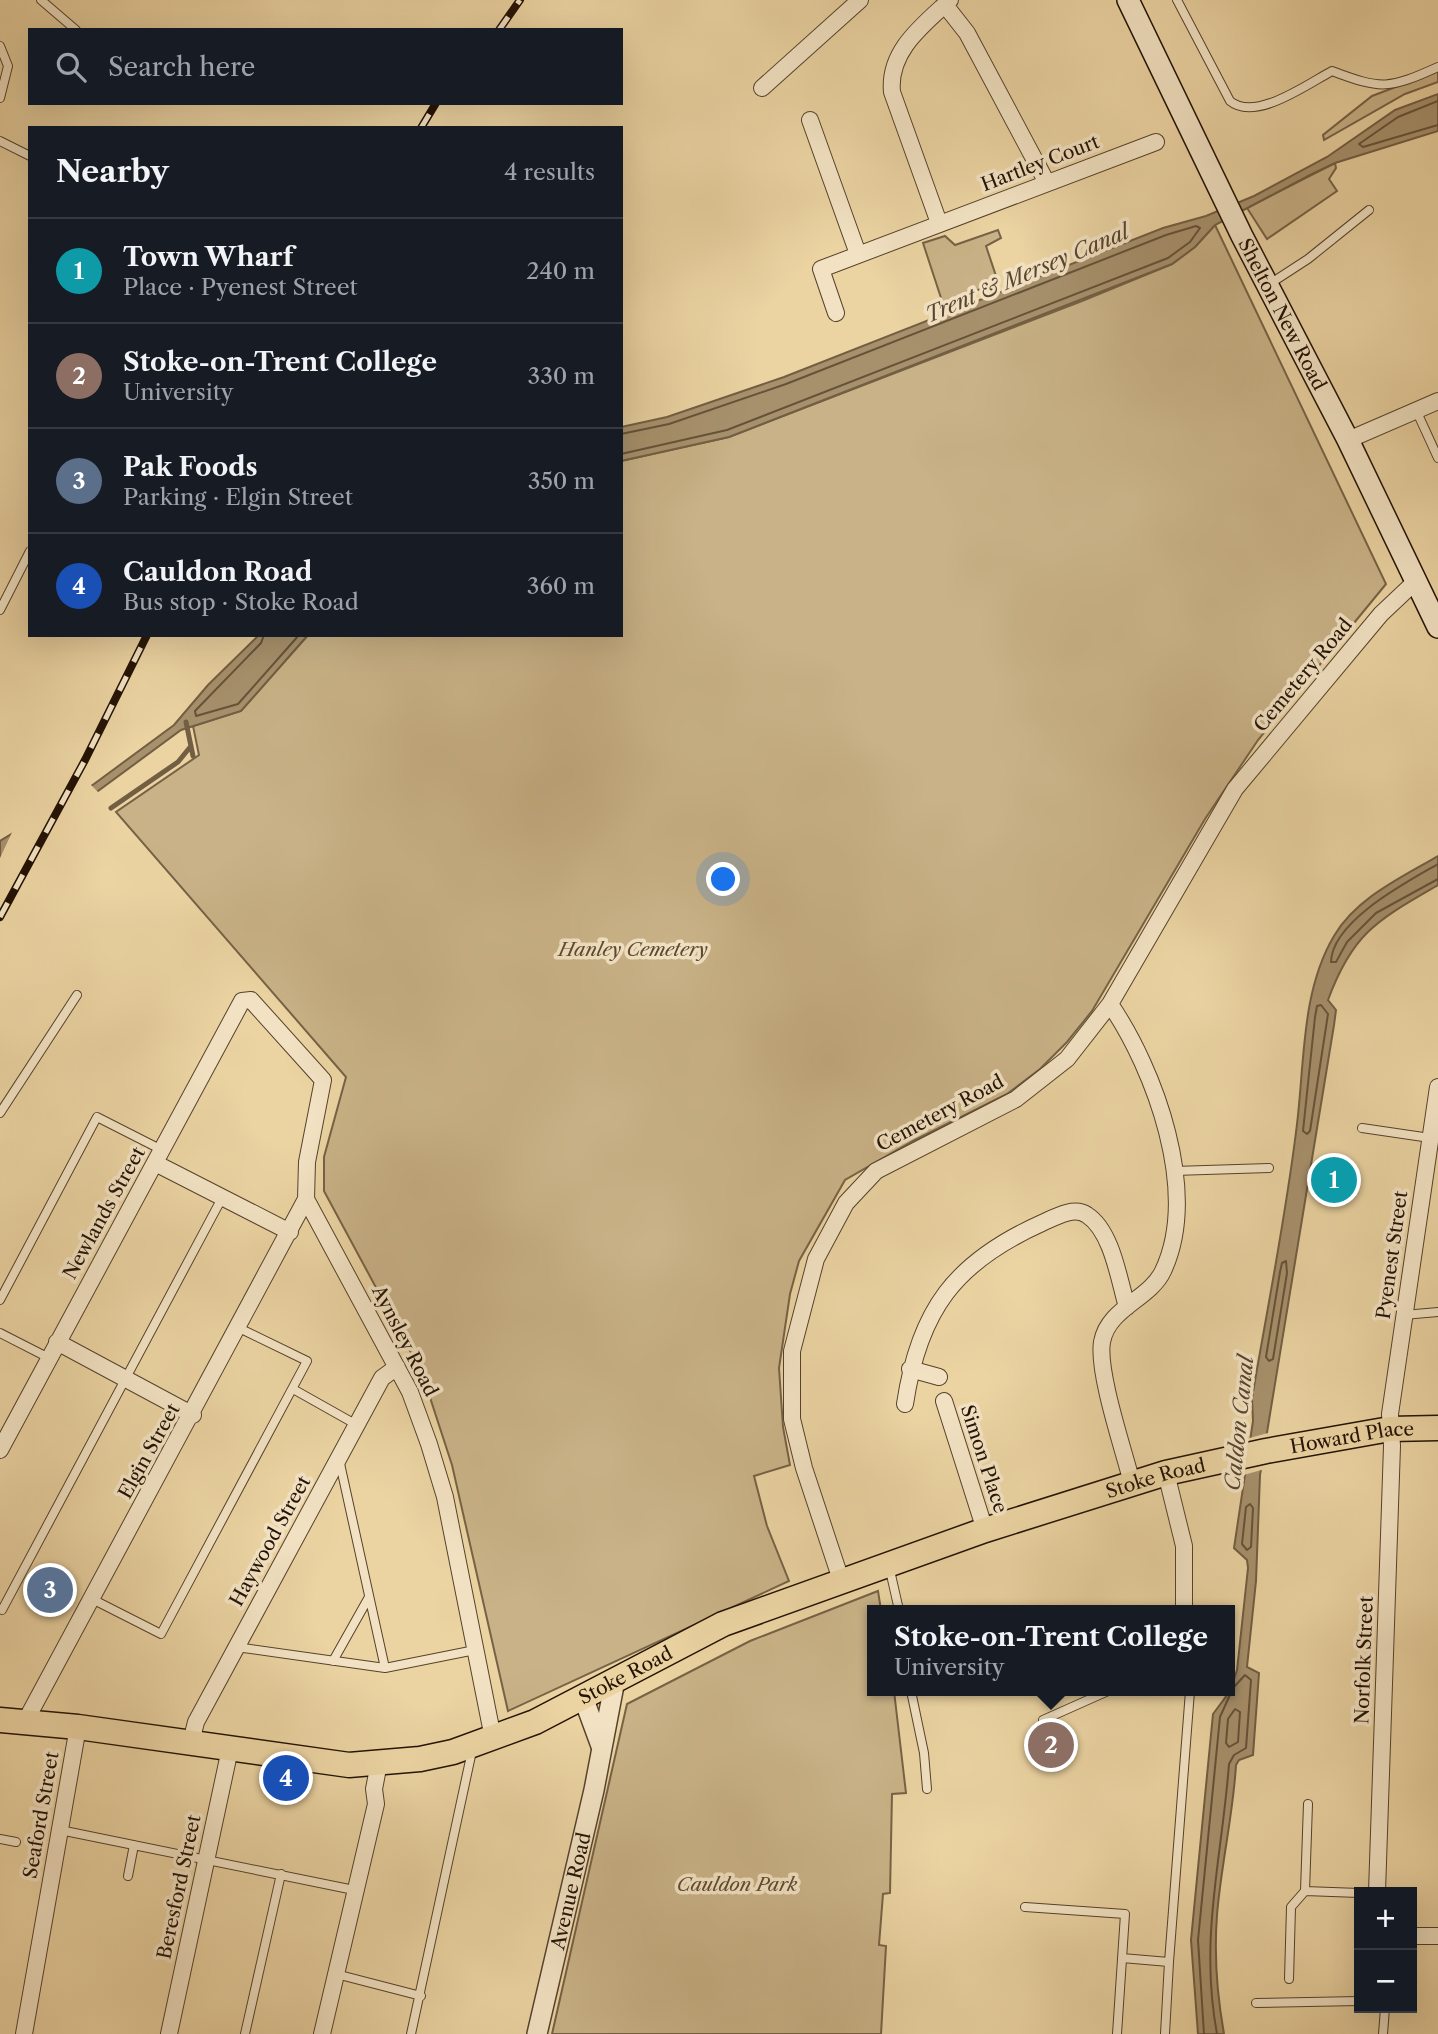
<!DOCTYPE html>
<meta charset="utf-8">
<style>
:root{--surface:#171b24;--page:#20242c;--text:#f1f3f6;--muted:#9ea1a6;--line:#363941;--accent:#b45309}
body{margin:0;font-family:"Libre Caslon Text",serif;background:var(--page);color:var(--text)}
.controls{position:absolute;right:21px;bottom:21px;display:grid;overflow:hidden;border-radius:0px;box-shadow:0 7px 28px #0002}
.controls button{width:63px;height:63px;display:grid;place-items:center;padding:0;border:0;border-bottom:2px solid var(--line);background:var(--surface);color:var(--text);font:35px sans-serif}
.you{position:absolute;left:724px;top:880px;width:24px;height:24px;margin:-18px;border:5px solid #fff;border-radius:50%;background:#1a73e8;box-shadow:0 0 0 10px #1a73e833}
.badge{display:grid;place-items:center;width:46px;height:46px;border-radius:50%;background:var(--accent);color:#fff;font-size:23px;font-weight:700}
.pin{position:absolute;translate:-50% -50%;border:4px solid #fff;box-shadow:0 2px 7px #0006}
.popup{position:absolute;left:867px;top:1605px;width:368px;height:91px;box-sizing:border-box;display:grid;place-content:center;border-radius:0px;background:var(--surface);filter:drop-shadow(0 2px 5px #0005);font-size:23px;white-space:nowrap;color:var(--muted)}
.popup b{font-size:26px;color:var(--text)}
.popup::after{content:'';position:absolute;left:50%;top:100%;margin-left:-14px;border:14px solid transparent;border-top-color:var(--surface)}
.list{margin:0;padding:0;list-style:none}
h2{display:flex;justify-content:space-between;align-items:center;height:91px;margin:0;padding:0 28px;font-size:30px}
h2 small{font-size:23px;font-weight:400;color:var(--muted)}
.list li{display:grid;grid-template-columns:46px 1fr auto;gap:21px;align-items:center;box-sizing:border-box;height:105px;padding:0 28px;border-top:2px solid var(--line)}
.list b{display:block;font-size:26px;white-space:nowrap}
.list p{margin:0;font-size:23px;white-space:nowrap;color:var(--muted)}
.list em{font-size:23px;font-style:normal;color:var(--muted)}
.icon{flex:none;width:38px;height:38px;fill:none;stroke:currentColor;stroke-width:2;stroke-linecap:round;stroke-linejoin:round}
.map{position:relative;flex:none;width:1438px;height:2034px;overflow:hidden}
.search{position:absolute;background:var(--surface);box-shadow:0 7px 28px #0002;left:28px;top:28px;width:595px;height:77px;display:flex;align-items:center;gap:18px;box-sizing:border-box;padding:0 24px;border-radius:0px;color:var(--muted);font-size:26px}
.panel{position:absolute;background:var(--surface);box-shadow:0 7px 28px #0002;left:28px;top:126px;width:595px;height:511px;border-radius:0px}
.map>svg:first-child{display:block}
</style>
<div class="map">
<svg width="1438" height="2034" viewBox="0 0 1438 2034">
<rect width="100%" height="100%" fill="#ebd3a2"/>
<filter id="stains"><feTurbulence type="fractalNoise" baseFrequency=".00286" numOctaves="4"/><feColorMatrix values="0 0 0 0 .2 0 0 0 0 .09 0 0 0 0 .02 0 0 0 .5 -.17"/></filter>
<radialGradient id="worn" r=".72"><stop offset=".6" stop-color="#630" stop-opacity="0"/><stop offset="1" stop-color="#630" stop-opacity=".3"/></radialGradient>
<path fill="#c9b287" stroke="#766246" stroke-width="2" d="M 1438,71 L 1438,82 L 1405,94 L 1324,140 L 1323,135 L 1372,96 Z
M 1335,163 L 1336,168 L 1329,179 L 1337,191 L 1267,239 L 1247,208 Z
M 1215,225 L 1386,584 L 1258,740 L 1205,819 L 1092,1011 L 1067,1042 L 1040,1069 L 1007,1094 L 913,1141 L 845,1180 L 799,1261 L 790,1294 L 779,1368 L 783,1427 L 790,1465 L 754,1476 L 767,1526 L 789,1581 L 508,1711 L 452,1465 L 422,1373 L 324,1191 L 324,1157 L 346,1077 L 116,812 L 199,755 L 193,726 L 241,711 L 308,635 L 621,635 L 621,461 L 729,437 L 1082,301 L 1172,264 L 1195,247 Z
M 998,230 L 1001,238 L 986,246 L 998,282 L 943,304 L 923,243 L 945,236 L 955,245 Z
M 878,1591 L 881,1610 L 872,1610 L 872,1691 L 894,1691 L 906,1793 L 892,1794 L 890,1893 L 883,1894 L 879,1945 L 886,1946 L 881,2034 L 552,2034 L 627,1704 L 750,1641 Z"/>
<path fill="#a7916d" stroke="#725e43" stroke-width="2" d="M 1438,94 L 1438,131 L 1335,163 L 1310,175 L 1215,225 L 1195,247 L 1172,264 L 729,437 L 621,461 L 621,427 L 667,417 L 784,377 L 1163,228 L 1206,216 L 1254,196 L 1327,157 L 1395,110 Z
M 259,635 L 308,635 L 241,711 L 181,730 L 0,863 L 0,841 L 94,784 L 174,725 L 208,685 Z
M 1438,856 L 1438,885 C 1378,920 1353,932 1328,1000 L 1336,1010 L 1334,1025 L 1260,1475 L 1256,1581 L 1247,1667 L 1259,1673 L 1253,1755 L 1239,1760 L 1236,1765 C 1233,1816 1221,1865 1217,1915 C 1214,1955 1217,1995 1224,2034 L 1198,2034 L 1191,1940 L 1213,1714 L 1230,1691 L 1237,1670 L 1248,1568 L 1247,1560 L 1234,1548 L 1253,1421 L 1252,1398 C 1267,1310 1285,1221 1296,1132 C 1305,1067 1300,993 1334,936 C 1356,898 1402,877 1438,856 Z"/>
<path fill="#ebd3a2" d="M 94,779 L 91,785 L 99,793 L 0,867 L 0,858 L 14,828 Z
M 1268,1433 L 1265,1469 L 1240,1476 L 1246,1439 Z"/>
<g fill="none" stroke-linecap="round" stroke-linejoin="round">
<path stroke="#655239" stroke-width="2" d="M 1438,101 L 1398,117 L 1359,144 L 1363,147 L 1438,125
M 621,434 L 669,424 L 786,384 L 1166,235 L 1196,226 L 1200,228 L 1190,242 L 1168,258 L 727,430 L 621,454
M 264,635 L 261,643 L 195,711 L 196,716 L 238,704 L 299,635
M 1438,864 C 1407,882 1332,921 1331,962 L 1336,962 L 1347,942 L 1376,913 L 1438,879
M 1321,1005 L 1328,1014 L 1310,1131 L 1307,1134 L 1303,1131 L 1315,1017 L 1317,1006 Z
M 1286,1261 L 1287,1273 L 1273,1359 L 1269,1361 L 1266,1357 L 1280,1272 L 1282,1263 Z
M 1250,1504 L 1253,1508 L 1251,1547 L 1247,1550 L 1242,1544 L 1246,1507 Z
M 1235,1709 L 1240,1712 L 1238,1742 L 1229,1747 L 1226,1743 L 1228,1719 Z
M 1204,2034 L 1198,1940 L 1220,1717 L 1233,1688 L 1245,1675 L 1251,1680 L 1246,1748 L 1234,1755 L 1229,1764 C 1222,1858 1199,1938 1217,2034"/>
<path stroke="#725e43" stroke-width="5" d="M 186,722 L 193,756
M 111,808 L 178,762 L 191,746"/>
<g stroke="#55422c" stroke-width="10">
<path id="service" d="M 41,0 L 76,30
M 1177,0 L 1230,101 C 1255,122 1306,85 1332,71 C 1382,90 1389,89 1438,67
M 0,46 L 8,66 L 0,98
M 0,141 L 30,156
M 1268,285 L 1308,259 L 1369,210
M 1416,410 L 1438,458
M 0,610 L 30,551
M 0,1113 L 77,995
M 1362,1128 L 1430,1138
M 1174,1171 L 1269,1168
M 0,1300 L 97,1117 L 162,1150
M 1404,1315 L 1438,1312
M 0,1333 L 49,1358
M 293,1389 L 357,1425
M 889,1566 L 899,1610
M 92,1599 L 161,1634 L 307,1361 L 239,1328
M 2,1610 L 222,1198
M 236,1647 L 385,1668 L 339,1459
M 333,1661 L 369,1597
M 385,1668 L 475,1650
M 911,1691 L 924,1753 L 927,1789
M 1043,1720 L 1108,1691
M 1308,1804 L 1305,1891 L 1359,1893
M 60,1830 L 354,1890
M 0,1839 L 16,1842
M 128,1876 L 134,1845
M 1025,1907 L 1125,1914 L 1117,2034
M 1122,1958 L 1169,1962 L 1165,2034
M 1169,1962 L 1190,1691
M 336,1974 L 421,1996
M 1289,1979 L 1291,1907 L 1305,1891
M 1256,2003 L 1359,2001
M 245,2034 L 281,1874
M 411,2034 L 472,1751
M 1383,2034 L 1385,2008"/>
</g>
<g stroke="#55422c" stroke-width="18">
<path id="minor" d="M 945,5 L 967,33 L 1047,183
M 762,88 L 860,0
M 810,120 L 858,254
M 939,223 L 892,92 C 888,51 923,25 950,0
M 836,313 L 821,269 L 1156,142
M 1348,440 L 1438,401
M 1110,1004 C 1155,1070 1200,1192 1163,1271 C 1150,1299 1108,1308 1102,1342 C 1097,1372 1124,1451 1132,1483
M 155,1163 L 290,1232
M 57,1342 L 193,1415
M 910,1369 L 939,1377
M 944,1401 L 985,1530
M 905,1404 C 919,1310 955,1262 1042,1223 C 1055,1217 1074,1206 1087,1215 C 1112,1231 1119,1280 1127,1307
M 0,1450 L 242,1001 L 251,1000 L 323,1080 L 307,1162 L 306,1199 L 410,1392 L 429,1444 L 445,1497 L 493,1738
M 1166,1473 L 1184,1546 L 1184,1605
M 841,1580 L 804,1468 L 792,1419 L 792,1351 L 816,1259 L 846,1203 L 876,1171 L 1016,1099 L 1067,1059 L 1110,1004 L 1235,789 L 1381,614 L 1416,581
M 25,1722 L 306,1199
M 191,1742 L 196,1722 L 382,1378 L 397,1367
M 1377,1892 L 1392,1446 L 1390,1414 L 1438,1087
M 1412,1936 L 1438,1936
M 24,2034 L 78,1727
M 169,2034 L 230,1749
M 322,2034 L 376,1804 L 374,1789 L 379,1763"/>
</g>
<g stroke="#55422c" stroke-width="22">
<g id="tertiary">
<path d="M 583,1697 L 601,1746"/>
<path id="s1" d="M 537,2034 L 594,1790 L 615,1680"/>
</g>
</g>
<g stroke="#231205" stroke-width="24">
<g id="secondary">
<path id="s2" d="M 1128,0 L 1242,236 L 1348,440 L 1438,627"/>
</g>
</g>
<g stroke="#231205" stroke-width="27">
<g id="primary">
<path id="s3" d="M 0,1720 L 78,1727 L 349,1765 L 420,1759 L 453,1752 L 535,1722 L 723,1624 L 985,1530 L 1166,1473 L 1266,1451 L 1390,1429 L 1438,1428"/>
</g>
</g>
<use href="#service" stroke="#f2e2c3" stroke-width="8"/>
<use href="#minor" stroke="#f2e2c3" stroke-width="16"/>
<use href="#tertiary" stroke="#f2e2c3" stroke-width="19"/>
<use href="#secondary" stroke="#f2e2c3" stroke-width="21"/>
<use href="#primary" stroke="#ebd3a2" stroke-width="24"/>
<g stroke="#231205" stroke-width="8">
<path id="rail" d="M 499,30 L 520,0
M 421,128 L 436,103
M 0,917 L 85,760 L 147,635"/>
</g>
<use href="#rail" stroke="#f2e2c3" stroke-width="5" stroke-dasharray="16" stroke-linecap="butt"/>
</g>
<g text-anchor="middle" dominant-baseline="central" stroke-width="7" stroke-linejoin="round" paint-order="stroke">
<g font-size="19" fill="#231205" stroke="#f2e2c3">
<text transform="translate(1040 163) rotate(-21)">Hartley Court</text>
<text stroke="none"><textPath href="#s2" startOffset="350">Shelton New Road</textPath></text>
<text transform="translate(1303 675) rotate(-50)">Cemetery Road</text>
<text transform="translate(940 1113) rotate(-28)">Cemetery Road</text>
<text transform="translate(104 1213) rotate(-61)">Newlands Street</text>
<text transform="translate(1392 1255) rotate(-82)">Pyenest Street</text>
<text transform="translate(405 1341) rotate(63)">Aynsley Road</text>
<text stroke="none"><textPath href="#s3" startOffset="1414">Howard Place</textPath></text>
<text transform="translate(149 1451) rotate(-61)">Elgin Street</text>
<text transform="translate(984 1459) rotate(72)">Simon Place</text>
<text stroke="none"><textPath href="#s3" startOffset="1213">Stoke Road</textPath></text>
<text transform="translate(270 1541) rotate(-61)">Haywood Street</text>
<text transform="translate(1364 1660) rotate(-88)">Norfolk Street</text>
<text stroke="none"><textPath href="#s3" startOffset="646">Stoke Road</textPath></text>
<text transform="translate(41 1815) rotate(-80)">Seaford Street</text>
<text transform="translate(179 1887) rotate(-78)">Beresford Street</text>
<text stroke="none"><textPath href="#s1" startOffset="147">Avenue Road</textPath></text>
</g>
<g font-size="19" font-style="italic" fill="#5d4a32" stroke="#f2e2c3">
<text x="633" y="949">Hanley Cemetery</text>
<text x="737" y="1884">Cauldon Park</text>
</g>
<g font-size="21" font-style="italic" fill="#58452f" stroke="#f2e2c3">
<text transform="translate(1027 273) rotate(-23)">Trent &amp; Mersey Canal</text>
<text transform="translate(1239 1423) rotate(-84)">Caldon Canal</text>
</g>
</g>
<rect width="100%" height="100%" filter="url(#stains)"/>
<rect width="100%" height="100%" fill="url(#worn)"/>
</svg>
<div class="controls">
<button>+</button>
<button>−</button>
</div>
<div class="you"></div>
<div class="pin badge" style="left:1334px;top:1180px;background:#0f9aa8">1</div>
<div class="pin badge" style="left:1051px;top:1745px;background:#8d6e63">2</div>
<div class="popup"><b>Stoke-on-Trent College</b>University</div>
<div class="pin badge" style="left:50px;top:1590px;background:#5c6f8a">3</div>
<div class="pin badge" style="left:286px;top:1778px;background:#1a4fb4">4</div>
<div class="search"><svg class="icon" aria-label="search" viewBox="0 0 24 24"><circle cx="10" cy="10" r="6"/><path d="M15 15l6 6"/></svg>Search here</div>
<section class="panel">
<h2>Nearby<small>4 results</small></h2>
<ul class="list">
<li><span class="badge" style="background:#0f9aa8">1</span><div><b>Town Wharf</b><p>Place · Pyenest Street</p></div><em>240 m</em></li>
<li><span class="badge" style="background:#8d6e63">2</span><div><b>Stoke-on-Trent College</b><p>University</p></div><em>330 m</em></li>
<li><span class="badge" style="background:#5c6f8a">3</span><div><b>Pak Foods</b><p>Parking · Elgin Street</p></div><em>350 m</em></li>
<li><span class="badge" style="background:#1a4fb4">4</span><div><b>Cauldon Road</b><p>Bus stop · Stoke Road</p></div><em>360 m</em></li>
</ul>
</section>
</div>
